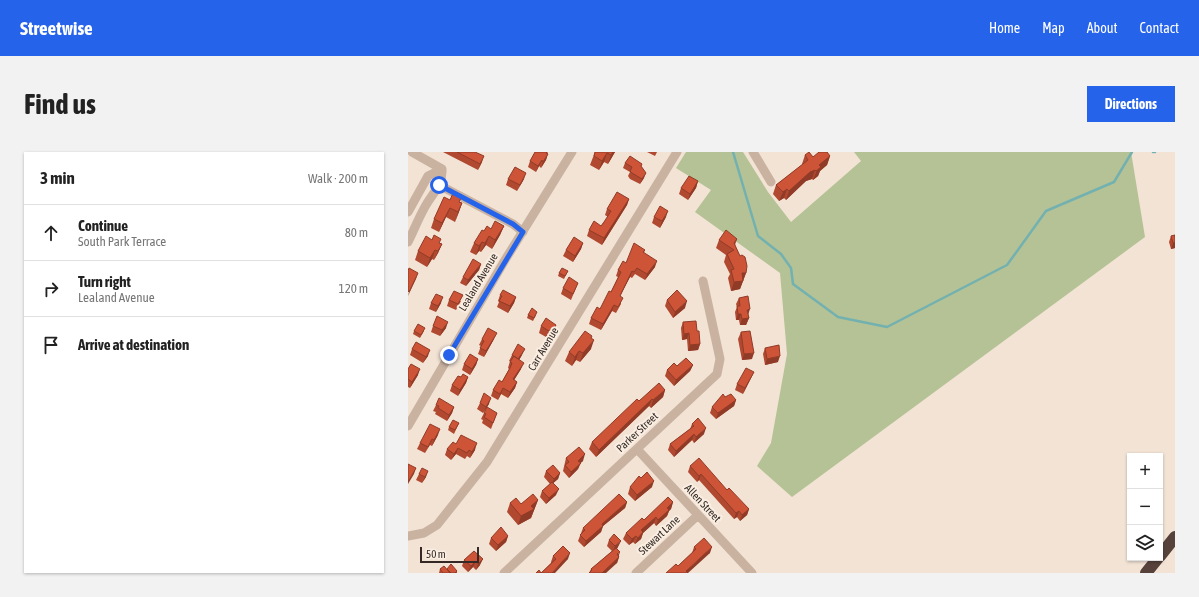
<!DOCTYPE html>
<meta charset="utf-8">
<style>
:root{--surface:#fff;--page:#f2f2f2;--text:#222;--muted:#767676;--line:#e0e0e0;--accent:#2563eb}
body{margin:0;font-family:"Asap Condensed",sans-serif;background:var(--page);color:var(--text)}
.controls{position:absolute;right:12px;bottom:12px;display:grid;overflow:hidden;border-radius:0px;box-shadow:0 1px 3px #0004}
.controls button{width:36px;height:36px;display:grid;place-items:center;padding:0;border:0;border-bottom:1px solid var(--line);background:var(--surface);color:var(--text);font:20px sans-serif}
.scale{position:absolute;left:12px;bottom:10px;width:59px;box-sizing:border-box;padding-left:4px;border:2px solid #342924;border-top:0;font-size:11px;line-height:14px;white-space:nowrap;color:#342924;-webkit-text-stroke:3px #faeee2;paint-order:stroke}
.stop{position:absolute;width:12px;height:12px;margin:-9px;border:3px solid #2563eb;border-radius:50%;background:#fff}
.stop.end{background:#2563eb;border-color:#fff;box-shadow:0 1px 4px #0008}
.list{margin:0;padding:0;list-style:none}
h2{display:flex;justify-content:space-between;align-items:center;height:52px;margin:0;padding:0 16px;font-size:17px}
h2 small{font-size:13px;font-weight:400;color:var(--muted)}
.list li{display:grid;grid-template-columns:26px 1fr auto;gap:12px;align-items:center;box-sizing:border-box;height:56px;padding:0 16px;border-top:1px solid var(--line)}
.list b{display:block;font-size:15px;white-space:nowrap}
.list p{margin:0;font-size:13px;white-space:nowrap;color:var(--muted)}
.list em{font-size:13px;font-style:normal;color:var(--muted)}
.icon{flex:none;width:22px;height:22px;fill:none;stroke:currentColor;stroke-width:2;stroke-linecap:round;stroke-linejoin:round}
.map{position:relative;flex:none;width:767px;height:421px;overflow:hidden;border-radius:0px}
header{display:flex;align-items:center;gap:24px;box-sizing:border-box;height:56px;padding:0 20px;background:var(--accent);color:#fff}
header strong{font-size:19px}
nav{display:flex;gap:22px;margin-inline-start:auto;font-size:14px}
.intro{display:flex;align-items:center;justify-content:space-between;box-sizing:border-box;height:96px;padding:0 24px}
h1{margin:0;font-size:28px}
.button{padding:10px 18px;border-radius:0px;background:var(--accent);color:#fff;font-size:14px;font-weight:700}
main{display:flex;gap:24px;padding:0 24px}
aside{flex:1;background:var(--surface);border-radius:0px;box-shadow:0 1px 3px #0004}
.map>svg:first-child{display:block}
</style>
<header>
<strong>Streetwise</strong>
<nav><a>Home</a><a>Map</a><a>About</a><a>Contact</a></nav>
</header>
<div class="intro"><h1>Find us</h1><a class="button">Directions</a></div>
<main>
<aside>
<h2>3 min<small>Walk · 200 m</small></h2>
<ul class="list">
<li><svg class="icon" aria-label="ahead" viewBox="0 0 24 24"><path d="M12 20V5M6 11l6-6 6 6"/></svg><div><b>Continue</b><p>South Park Terrace</p></div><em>80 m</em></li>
<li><svg class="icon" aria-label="right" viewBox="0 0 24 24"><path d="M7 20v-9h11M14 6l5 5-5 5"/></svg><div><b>Turn right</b><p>Lealand Avenue</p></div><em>120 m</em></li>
<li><svg class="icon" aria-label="arrive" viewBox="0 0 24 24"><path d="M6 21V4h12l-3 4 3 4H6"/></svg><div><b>Arrive at destination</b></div></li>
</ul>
</aside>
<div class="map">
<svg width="767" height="421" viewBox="0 0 767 421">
<rect width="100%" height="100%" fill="#f2e3d5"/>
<path fill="#b5c295" d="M 278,0 L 335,0 L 360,40 L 383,70 L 453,9 L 446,0 L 723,0 L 737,85 L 384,345 L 349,314 L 363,291 L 379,202 L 372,121 L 287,60 L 303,38 L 268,16 Z"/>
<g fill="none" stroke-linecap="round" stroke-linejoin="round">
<path stroke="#73b1b0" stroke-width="2.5" d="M 325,0 L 350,84 L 373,102 L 383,116 L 385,132 L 430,165 L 479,175 L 599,113 L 638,59 L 706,30 L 724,0
M 745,0 L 747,0"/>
<path stroke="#cab2a1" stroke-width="9" d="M 4,0 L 34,17
M 345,0 L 363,30
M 31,33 L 105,72 L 115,80
M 0,60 L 20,24 L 34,17
M 0,90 C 6,78 11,65 18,53 C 25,41 35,32 34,17
M 0,274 L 97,108 L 164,0
M 229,297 L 344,421
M 0,384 L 16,381 L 29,373 L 79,310 L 269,0
M 96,421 L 309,222 L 312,207 L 295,129
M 228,421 L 290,363"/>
<path stroke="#56423b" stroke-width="12" d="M 752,404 L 767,385
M 738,421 L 750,406"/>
</g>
<path fill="#b14830" d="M 35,0 L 67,0 L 74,10 L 70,18 Z
M 140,0 L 138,8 L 133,16 L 131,14 L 128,20 L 120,15 L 122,9 Z
M 187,0 L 207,0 L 200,12 L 196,10 L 191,18 L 182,13 Z
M 239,0 L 249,0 L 247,4 Z
M 397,3 L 405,5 L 422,4 L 419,13 L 412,19 L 410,24 L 405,28 L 404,27 L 398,29 L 378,48 L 376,46 L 371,49 L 365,42 L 368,33 L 394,13 L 394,12 Z
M 217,11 L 233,15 L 236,26 L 232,32 L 222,27 L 220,24 L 222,20 L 215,16 Z
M 100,27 L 116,27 L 109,39 L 98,33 Z
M 290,29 L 288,36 L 280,48 L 271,42 L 273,36 Z
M 53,46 L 51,50 L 54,51 L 47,70 L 38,65 L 31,80 L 23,76 L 26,67 L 42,48 Z
M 221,47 L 219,53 L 194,93 L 179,84 L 181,78 L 193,74 L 196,70 L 200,65 L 197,63 L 199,57 Z
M 246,65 L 258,65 L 252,76 L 244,71 Z
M 96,74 L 92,83 L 84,97 L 78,93 L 73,100 L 71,99 L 68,103 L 62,100 L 66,91 L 76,79 L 83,77 Z
M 767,83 L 767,96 L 763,97 L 761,90 L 763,84 Z
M 329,87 L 327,93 L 338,121 L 332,137 L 323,139 L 320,126 L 322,122 L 316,110 L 318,103 L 308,96 L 311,88 Z
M 32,91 L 34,92 L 30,101 L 26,108 L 24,107 L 19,115 L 7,108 L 10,99 Z
M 175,91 L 173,97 L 165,110 L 155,104 L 158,98 Z
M 237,98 L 236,101 L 247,115 L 237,128 L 227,122 L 224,126 L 222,125 L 212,144 L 213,152 L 208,161 L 204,159 L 193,178 L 181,172 L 183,166 L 192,157 L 203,140 L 210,125 L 208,124 L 210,118 Z
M 73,112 L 71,118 L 58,134 L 52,131 L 55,125 Z
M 160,119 L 156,127 L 150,124 L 151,121 Z
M 170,131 L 163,148 L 153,142 L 155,136 Z
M 92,143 L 108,145 L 106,151 L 100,161 L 89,155 L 91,150 L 90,149 Z
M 331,146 L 340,163 L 341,166 L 338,173 L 332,173 L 331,168 L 328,168 L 327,160 L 329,155 L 328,152 Z
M 41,148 L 53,149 L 48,158 L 39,154 Z
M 259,148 L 277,156 L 265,166 L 257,154 Z
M 23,151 L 33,151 L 28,160 L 21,157 Z
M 120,163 L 128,163 L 125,169 L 119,166 Z
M 275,170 L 289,179 L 292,192 L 290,198 L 280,199 L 279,187 L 274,188 L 273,176 Z
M 148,173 L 146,179 L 142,185 L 139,184 L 138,185 L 131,181 L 133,174 Z
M 25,174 L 38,176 L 32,184 L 23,180 Z
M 6,179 L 16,179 L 12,186 L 5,182 Z
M 333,180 L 344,207 L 334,208 L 330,187 Z
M 183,186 L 183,197 L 172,210 L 168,208 L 164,214 L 157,209 L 161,200 Z
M 74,187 L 86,187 L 76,205 L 70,202 L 73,194 L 71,193 Z
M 357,196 L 370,210 L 357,213 L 355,202 Z
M 4,197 L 20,204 L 15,211 L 2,203 Z
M 104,203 L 114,203 L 111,208 L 113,217 L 106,228 L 109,230 L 107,236 L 100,246 L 93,242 L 90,248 L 83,244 L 85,238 L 94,230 L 101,217 L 100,216 L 102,209 L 101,209 Z
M 70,207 L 68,213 L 62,223 L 54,218 L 56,212 Z
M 285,213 L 282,219 L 266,234 L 257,224 L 259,218 Z
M 0,217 L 10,223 L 2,236 L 0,235 Z
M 346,220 L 335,242 L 327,238 L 329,232 Z
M 53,225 L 60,225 L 58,231 L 50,244 L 42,239 L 44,233 Z
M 257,238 L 255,245 L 243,256 L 241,254 L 188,305 L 181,297 L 184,290 L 231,249 Z
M 328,248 L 326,254 L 308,267 L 302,261 L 304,255 Z
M 72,251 L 81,252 L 75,261 L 69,257 Z
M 28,253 L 46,255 L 44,261 L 39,269 L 27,262 L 28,260 L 25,259 Z
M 76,261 L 89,261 L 83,277 L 74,271 L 75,268 L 73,267 Z
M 51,271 L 46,282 L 40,278 L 41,275 Z
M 284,272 L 296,282 L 286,291 L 284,288 L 266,305 L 260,298 L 262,292 L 282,277 Z
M 30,283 L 24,294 L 22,293 L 17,301 L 9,297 L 12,291 Z
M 48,292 L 67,298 L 62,306 L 59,304 L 57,307 L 48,302 L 43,308 L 37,303 L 39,297 Z
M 158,306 L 175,309 L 172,311 L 170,317 L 161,326 L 155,319 Z
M 282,314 L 319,338 L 341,357 L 339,363 L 332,369 L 329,365 L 326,367 L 291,328 L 289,330 L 280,320 Z
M 138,319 L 152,321 L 150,327 L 145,331 L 148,343 L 138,352 L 132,345 L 134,339 L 142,332 L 136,325 Z
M 11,322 L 18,325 L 14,331 L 8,328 Z
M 233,326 L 244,335 L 227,349 L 220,342 L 222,335 Z
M 130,348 L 123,366 L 110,373 L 99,360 L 102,351 L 113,352 Z
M 219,350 L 217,356 L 195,374 L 193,380 L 176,395 L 170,389 L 175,376 Z
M 265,350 L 263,357 L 261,359 L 259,364 L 248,374 L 246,371 L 235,381 L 233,387 L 227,392 L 225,390 L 221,393 L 215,387 L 218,381 L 236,368 Z
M 100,384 L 98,390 L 88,399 L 81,392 L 83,386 Z
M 201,388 L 210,395 L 209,397 L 211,405 L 209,411 L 181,421 L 183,417 L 204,399 L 199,394 Z
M 286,395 L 302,401 L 270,414 L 284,401 Z
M 66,399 L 72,413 L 68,418 L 65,415 L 60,420 L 54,414 L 56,408 Z
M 145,404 L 160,407 L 133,421 L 143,411 L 143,410 Z
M 32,417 L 39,417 L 49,419 L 49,421 L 31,421 Z"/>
<path fill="#903b27" d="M 205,0 L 207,0 L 200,12 L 203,3 Z
M 199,1 L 196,10 L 191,18 L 194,9 Z
M 140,2 L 138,8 L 133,16 L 135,10 Z
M 76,4 L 74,10 L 70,18 L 72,12 Z
M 422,4 L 419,13 L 412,19 L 410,24 L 405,28 L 411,13 Z
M 134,8 L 128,20 L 130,14 Z
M 407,18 L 404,27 L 398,29 L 378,48 L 381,39 L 402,20 Z
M 118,21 L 116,27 L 109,39 Z
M 238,21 L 236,26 L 232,32 L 234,27 Z
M 290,29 L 288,36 L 280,48 L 282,42 Z
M 379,37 L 376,46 L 371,49 L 375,40 Z
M 221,47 L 219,53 L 194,93 L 196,86 Z
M 54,51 L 51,60 L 47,70 L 50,60 Z
M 42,56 L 38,65 L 31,80 L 34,71 Z
M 260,59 L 258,65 L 252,76 L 254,69 Z
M 96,74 L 92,83 L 84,97 L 87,88 Z
M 81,84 L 78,93 L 73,100 L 77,91 Z
M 74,90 L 71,99 L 68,103 L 71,94 Z
M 175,91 L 173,97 L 165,110 L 167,104 Z
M 765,91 L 767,91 L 767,96 L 763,97 Z
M 34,92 L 30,101 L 26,108 L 30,99 Z
M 27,98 L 24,107 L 19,115 L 22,106 Z
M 249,109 L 247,115 L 237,128 L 239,122 Z
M 73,112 L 71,118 L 58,134 L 60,128 Z
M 224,119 L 222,125 L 209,150 L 212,144 Z
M 10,121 L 8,127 L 0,144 L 1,140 Z
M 334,121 L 338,121 L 332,137 L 323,139 L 326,130 Z
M 35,145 L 33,151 L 28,160 L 30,154 Z
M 108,145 L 106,151 L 100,161 L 102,154 Z
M 279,149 L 277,156 L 265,166 L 267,160 Z
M 206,153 L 204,159 L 193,178 L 195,172 Z
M 342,157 L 340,163 L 339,158 Z
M 330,162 L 333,162 L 331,168 L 328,168 Z
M 341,166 L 338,173 L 332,173 L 334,167 Z
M 40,170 L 38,176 L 32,184 L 34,178 Z
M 148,173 L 146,179 L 142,185 L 144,179 Z
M 89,181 L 86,187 L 76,205 L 78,199 Z
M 281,181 L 279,187 L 274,188 L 276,182 Z
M 186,188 L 183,197 L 172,210 L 175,201 Z
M 292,192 L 290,198 L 280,199 L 282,193 Z
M 117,197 L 114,203 L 108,213 L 110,207 Z
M 22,198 L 20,204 L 15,211 L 18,205 Z
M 171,199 L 168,208 L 164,214 L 167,205 Z
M 346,201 L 344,207 L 334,208 L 336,202 Z
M 372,204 L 370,210 L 357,213 L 359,207 Z
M 70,207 L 68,213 L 62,223 L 64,217 Z
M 116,211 L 113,217 L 103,233 L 105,227 Z
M 285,213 L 282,219 L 266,234 L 268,228 Z
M 12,217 L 10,223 L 2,236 L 4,230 Z
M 346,220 L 335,242 L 337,236 Z
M 60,225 L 58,231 L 50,244 L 52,238 Z
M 109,230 L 107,236 L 100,246 L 102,240 Z
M 95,236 L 93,242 L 90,248 L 92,242 Z
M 257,238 L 255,245 L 243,256 L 245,248 Z
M 83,246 L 81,252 L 75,261 L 78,255 Z
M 244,247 L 241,254 L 188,305 L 191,298 Z
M 328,248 L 326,254 L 308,267 L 310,261 Z
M 46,255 L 44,261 L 39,269 L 41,263 Z
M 298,276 L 296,282 L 286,291 L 288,285 Z
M 32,277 L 30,283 L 24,294 L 26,288 Z
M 286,282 L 284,288 L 266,305 L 268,299 Z
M 69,291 L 67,298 L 62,306 L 64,300 Z
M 50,296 L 48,302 L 43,308 L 46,302 Z
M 177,302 L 175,309 L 168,315 L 170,309 Z
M 173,311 L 170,317 L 161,326 L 163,320 Z
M 8,316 L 6,322 L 0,332 L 0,330 Z
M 20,319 L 18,325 L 14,331 Z
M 152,321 L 150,327 L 143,333 L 146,327 Z
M 293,322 L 291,328 L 289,330 L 291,324 Z
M 246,329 L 244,335 L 227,349 L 229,343 Z
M 151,337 L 148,343 L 138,352 L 141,346 Z
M 130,348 L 123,366 L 110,373 L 113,364 L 123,354 Z
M 219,350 L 217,356 L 195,374 L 193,380 L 176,395 L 178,389 L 194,372 Z
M 265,350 L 263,357 L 261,359 L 259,364 L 248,374 L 250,368 L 259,356 Z
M 341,357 L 339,363 L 332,369 L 334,363 Z
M 331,359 L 329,365 L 326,367 L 328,361 Z
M 248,365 L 246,371 L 235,381 L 233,387 L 227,392 L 233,378 Z
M 100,384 L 98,390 L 88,399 L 90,393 Z
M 228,384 L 225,390 L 221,393 L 224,387 Z
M 213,389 L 210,395 L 205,400 L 207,394 Z
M 304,395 L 302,401 L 280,421 L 277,421 L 278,419 Z
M 212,400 L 210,406 L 211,405 L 209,411 L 198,421 L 194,421 Z
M 162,401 L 160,407 L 147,421 L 144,421 Z
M 75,407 L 72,413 L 68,418 L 70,412 Z
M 68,409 L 65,415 L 60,420 L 63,414 Z"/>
<path fill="#ce5438" stroke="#903b27" d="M 49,0 L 67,0 L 76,4 L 72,12 Z
M 127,0 L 139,0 L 138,1 L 140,2 L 135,10 L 134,8 L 130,14 L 122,9 Z
M 187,0 L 205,0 L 203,3 L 199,1 L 194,9 L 186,4 Z
M 401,0 L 405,5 L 411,0 L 419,0 L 422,4 L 411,13 L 413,15 L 408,19 L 407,18 L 402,20 L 381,39 L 379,37 L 375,40 L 368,33 L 400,8 L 397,3 Z
M 222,4 L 234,12 L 233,14 L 238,21 L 234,27 L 224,21 L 222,19 L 224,15 L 217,11 Z
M 107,15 L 118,21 L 112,33 L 100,27 Z
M 281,24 L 290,29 L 282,42 L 273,36 Z
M 209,40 L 221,47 L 196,86 L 181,78 L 186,69 L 193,74 L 196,70 L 203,59 L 199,57 Z
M 45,41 L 53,46 L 51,50 L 54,51 L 50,60 L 42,56 L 34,71 L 26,67 L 36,45 L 42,48 Z
M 252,54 L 260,59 L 254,69 L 246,65 Z
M 87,69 L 96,74 L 87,88 L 81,84 L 77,91 L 74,90 L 71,94 L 66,91 L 74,78 L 76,79 L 79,74 L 83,77 Z
M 318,78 L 329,87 L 326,91 L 332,104 L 334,103 L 337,105 L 339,114 L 338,121 L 334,121 L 335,129 L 326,130 L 323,118 L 326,117 L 319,102 L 326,98 L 311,88 Z
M 26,83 L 33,87 L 31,91 L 34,92 L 30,99 L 27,98 L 22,106 L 10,99 L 18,84 L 24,88 Z
M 767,83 L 767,91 L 765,91 L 763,84 Z
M 166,85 L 175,91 L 167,104 L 158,98 Z
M 226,91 L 237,98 L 235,100 L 249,109 L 239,122 L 229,116 L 226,120 L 224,119 L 212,144 L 215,146 L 210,155 L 206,153 L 195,172 L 183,166 L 189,155 L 192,157 L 201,139 L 203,140 L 213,120 L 210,118 L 215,109 L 218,111 Z
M 65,107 L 73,112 L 60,128 L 55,125 Z
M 1,116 L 10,121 L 1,140 L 0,139 L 0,119 Z
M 154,116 L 160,119 L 157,124 L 151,121 Z
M 161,125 L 170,131 L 165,142 L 155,136 Z
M 95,138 L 108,145 L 102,154 L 91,149 L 94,144 L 92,143 Z
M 269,138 L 279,149 L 267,160 L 259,148 Z
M 46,139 L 55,143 L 50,152 L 41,148 Z
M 28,142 L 35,145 L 30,154 L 23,151 Z
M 340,144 L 342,157 L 339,158 L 341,166 L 334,167 L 333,162 L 330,162 L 329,154 L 332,154 L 331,146 Z
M 124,156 L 129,160 L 126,166 L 120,163 Z
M 29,164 L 40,170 L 34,178 L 25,174 Z
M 138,166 L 148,173 L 144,179 L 142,178 L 141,179 L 133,174 Z
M 288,169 L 289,179 L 291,179 L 292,192 L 282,193 L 281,181 L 276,182 L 275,170 Z
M 10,172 L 17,176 L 13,183 L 6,179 Z
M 80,176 L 89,181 L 78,199 L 72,196 L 76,189 L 74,187 Z
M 177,179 L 184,184 L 183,186 L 186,188 L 175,201 L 171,199 L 167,205 L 161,200 Z
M 342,179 L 346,201 L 336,202 L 333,180 Z
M 8,190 L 22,198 L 18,205 L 4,197 Z
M 110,192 L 117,197 L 110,207 L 104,203 Z
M 371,193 L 372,204 L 359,207 L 357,196 Z
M 62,202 L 70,207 L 64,217 L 56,212 Z
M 106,204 L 116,211 L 105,227 L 109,230 L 102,240 L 95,236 L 92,242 L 85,238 L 91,228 L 94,230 L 102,216 L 104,211 L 102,210 Z
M 278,206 L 285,213 L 268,228 L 259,218 L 266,211 L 269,214 Z
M 3,212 L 12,217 L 4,230 L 0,227 L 0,217 Z
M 338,216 L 346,220 L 337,236 L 329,232 Z
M 55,222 L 60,225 L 52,238 L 44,233 L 50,224 L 53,225 Z
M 251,231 L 257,238 L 245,248 L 244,247 L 191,298 L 184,290 L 229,247 L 231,249 Z
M 76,241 L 83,246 L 78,255 L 72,251 Z
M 315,242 L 317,245 L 323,242 L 328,248 L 310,261 L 304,255 Z
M 31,246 L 46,255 L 41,263 L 30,256 L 31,254 L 28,253 Z
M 79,255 L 89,261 L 85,271 L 76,265 L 78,262 L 76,261 Z
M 290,266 L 298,276 L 288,285 L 286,282 L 268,299 L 262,292 L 286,274 L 284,272 Z
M 45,268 L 51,271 L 47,278 L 41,275 Z
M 22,272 L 32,277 L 26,288 L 24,287 L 20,295 L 12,291 Z
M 53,283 L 69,291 L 64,300 L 61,298 L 59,301 L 50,296 L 46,302 L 39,297 L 45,290 L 48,292 Z
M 171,295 L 177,302 L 170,309 L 173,311 L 163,320 L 157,313 L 161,310 L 158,306 Z
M 291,306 L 319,338 L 321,336 L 341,357 L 334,363 L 331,359 L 328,361 L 293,322 L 291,324 L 282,314 Z
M 0,312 L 8,316 L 0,330 Z
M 145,313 L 152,321 L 146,327 L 138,319 Z
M 14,316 L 20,319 L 17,325 L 11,322 Z
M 239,320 L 246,329 L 229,343 L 222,335 L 231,324 L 233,326 Z
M 144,330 L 151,337 L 141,346 L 134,339 Z
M 125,342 L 130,348 L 123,354 L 126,357 L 113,364 L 102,351 L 108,346 L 113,352 Z
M 211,342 L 219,350 L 194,372 L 195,374 L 178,389 L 172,383 L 177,378 L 175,376 Z
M 260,345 L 265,350 L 259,356 L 261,358 L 250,368 L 248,365 L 233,378 L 235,380 L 230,386 L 228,384 L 224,387 L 218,381 L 234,366 L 236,368 Z
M 93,375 L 100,384 L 90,393 L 83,386 Z
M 206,382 L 213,389 L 207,394 L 201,388 Z
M 296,386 L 304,395 L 278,419 L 280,421 L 258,421 L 268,412 L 270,414 L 288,397 L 286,395 Z
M 155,394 L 162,401 L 144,421 L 128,421 L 131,418 L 133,421 L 148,407 L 145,404 Z
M 208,396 L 212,400 L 209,402 L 211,405 L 194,421 L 181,421 L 184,418 L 183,417 Z
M 66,399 L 75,407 L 70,412 L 68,409 L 63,414 L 56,408 Z
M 43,412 L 49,419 L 47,421 L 43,421 L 39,417 Z
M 36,414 L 42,421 L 35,421 L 32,417 Z"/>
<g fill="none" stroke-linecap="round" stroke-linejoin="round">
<path stroke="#2563eb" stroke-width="5" d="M 31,33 L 105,72 L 115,80 L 41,203"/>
</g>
<g text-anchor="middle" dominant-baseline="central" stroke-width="4" stroke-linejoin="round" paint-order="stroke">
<g font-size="11" fill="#342924" stroke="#faeee2">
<text transform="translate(70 130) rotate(-59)">Lealand Avenue</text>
<text transform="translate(135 197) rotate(-59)">Carr Avenue</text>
<text transform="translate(229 280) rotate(-43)">Parker Street</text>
<text transform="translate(295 351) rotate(47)">Allen Street</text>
<text transform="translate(251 383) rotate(-43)">Stewart Lane</text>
</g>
</g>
</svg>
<div class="controls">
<button>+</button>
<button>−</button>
<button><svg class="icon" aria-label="layers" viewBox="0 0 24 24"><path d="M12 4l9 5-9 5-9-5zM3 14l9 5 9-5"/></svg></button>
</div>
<div class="scale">50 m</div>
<div class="stop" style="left:31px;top:33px"></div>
<div class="stop end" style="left:41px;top:203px"></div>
</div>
</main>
